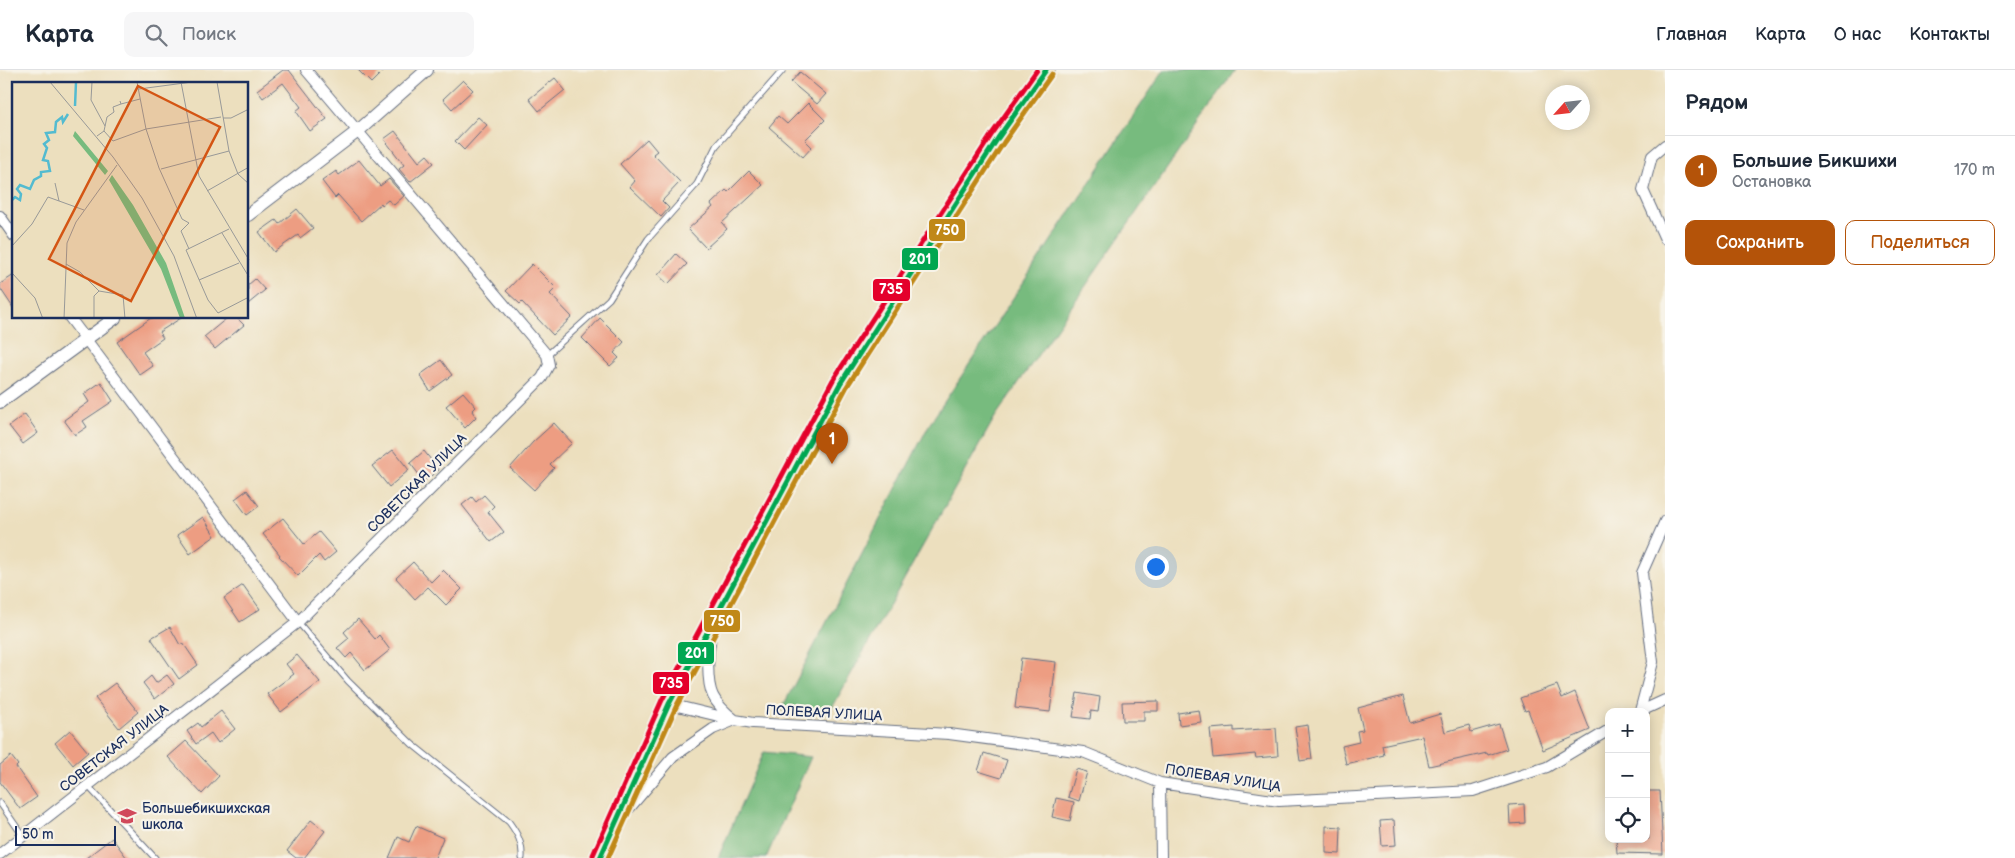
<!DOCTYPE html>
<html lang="ru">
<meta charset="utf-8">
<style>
:root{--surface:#fff;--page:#f6f6f7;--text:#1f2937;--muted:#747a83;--line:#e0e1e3;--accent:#b45309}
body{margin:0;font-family:"Balsamiq Sans",sans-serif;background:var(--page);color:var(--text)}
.controls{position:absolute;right:15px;bottom:15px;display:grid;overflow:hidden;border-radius:10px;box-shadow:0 2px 12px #0003}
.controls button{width:45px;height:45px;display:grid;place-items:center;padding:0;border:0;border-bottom:1px solid var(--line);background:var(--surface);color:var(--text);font:25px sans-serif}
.compass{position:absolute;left:1545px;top:15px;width:45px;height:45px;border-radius:50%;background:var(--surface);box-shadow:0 2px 12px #0003;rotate:243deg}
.scale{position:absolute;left:15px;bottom:12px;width:101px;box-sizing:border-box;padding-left:5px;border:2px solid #1b2f5e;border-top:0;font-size:14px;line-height:18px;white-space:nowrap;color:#1b2f5e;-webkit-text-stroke:4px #f7f3e8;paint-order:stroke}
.you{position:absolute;left:1155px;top:496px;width:18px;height:18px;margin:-12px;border:4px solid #fff;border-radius:50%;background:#1a73e8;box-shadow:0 0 0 8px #1a73e833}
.badge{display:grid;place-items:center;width:32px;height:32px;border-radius:50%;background:var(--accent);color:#fff;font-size:16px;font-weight:700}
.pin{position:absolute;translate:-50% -41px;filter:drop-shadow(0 1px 2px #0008)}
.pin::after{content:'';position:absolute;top:26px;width:18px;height:15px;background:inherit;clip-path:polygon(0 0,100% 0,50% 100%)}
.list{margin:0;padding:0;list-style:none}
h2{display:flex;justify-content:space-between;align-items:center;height:65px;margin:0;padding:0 20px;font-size:21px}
h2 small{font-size:16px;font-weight:400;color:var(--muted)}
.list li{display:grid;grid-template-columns:32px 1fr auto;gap:15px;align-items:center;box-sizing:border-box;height:70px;padding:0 20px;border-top:1px solid var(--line)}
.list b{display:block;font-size:19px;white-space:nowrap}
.list p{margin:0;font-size:16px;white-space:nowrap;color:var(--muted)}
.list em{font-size:16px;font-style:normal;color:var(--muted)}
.actions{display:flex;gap:10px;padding:15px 20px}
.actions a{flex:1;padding:11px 0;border:1px solid var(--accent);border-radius:10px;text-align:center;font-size:18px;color:var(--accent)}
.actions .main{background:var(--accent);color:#fff}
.icon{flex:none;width:28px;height:28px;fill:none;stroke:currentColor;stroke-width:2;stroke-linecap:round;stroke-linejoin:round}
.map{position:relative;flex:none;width:1665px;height:788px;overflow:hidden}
header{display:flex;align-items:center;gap:30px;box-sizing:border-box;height:70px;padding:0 25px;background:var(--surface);border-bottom:1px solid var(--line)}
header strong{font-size:24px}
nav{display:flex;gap:28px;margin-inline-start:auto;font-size:18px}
.search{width:350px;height:45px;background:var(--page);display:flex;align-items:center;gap:12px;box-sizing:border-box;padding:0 18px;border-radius:10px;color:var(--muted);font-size:19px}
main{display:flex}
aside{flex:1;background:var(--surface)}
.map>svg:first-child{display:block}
</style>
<header>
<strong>Карта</strong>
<div class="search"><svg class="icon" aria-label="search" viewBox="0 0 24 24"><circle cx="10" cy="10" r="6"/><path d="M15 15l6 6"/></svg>Поиск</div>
<nav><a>Главная</a><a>Карта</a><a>О нас</a><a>Контакты</a></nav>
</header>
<main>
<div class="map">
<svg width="1665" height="788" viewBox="0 0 1665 788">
<rect width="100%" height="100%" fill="#f7f3e8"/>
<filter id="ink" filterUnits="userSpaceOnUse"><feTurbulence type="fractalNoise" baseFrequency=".02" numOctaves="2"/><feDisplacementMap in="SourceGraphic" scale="10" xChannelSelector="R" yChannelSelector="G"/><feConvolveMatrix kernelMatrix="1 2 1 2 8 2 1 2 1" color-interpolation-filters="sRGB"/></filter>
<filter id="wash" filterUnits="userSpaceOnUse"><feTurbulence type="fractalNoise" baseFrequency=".0096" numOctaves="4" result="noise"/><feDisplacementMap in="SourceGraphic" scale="20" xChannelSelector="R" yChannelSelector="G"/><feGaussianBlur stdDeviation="1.12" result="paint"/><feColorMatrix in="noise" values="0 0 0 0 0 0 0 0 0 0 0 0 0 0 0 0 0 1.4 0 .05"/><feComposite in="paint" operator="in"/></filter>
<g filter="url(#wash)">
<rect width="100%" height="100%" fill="#ecdfbe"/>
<path fill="#77bb7e" stroke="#49756e" d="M 1164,0 L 1235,0 L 995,347 L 832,638 L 781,640 L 929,355 Z
M 764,682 L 811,687 L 766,788 L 718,788 Z"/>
<g id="blocks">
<path fill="#ed9d82" d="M 283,0 L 289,0 L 327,49 L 310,61 L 296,41 L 301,37 L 283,13 L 263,28 L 257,20 Z
M 358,0 L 384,0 L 371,13 Z
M 800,2 L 826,24 L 817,34 L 791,12 Z
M 555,8 L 565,20 L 539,41 L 529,29 Z
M 463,10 L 473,20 L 452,39 L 443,29 Z
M 808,33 L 825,50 L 805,70 L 812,77 L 803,87 L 769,57 L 778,46 L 787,54 Z
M 478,47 L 487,55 L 464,80 L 455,71 Z
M 395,61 L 419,92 L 427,85 L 434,93 L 410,112 L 399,99 L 404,95 L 384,69 Z
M 647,69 L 657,81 L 653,84 L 680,112 L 662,131 L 669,138 L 661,147 L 630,117 L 635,111 L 620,94 Z
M 359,90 L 380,116 L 389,109 L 404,126 L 394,135 L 388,130 L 382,135 L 381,133 L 361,151 L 338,125 L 335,128 L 322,111 L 336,101 L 339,105 Z
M 749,101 L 763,115 L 722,153 L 727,159 L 706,178 L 688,159 L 713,137 L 711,134 L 726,120 L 728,122 Z
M 297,139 L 313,158 L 300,168 L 298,165 L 274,182 L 259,162 L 276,150 L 279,154 Z
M 676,184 L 687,194 L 668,214 L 658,205 Z
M 532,194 L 556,218 L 550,224 L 572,247 L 553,265 L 522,232 L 520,234 L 506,221 Z
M 14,205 L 14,239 L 0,218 L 0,214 Z
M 255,209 L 265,220 L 248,234 L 248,215 Z
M 151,248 L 181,248 L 159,262 L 163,268 L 143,282 L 153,296 L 140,305 L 117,272 Z
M 227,248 L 237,248 L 244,255 L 215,279 L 204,267 Z
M 600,248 L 624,272 L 614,283 L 619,288 L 610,296 L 582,268 Z
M 441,290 L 452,305 L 430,321 L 420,305 Z
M 101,312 L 113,331 L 83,351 L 87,357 L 75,365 L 64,350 L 89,332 L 84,324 Z
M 463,322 L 476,337 L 472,341 L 476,347 L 465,358 L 446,336 Z
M 25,344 L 38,363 L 23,374 L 9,356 Z
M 554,353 L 572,373 L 550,394 L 554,398 L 534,420 L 510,398 L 533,372 Z
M 393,380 L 409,400 L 389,417 L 372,396 Z
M 424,381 L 439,400 L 424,411 L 410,393 Z
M 247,420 L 259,436 L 247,445 L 235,429 Z
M 484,425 L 494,436 L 488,442 L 504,462 L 491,472 L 462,435 L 472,427 L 476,432 Z
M 203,447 L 215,466 L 190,484 L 177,465 Z
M 283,448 L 304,474 L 319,462 L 336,482 L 324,492 L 319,485 L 298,506 L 279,486 L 280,485 L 263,464 Z
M 413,492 L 431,512 L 443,500 L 462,519 L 446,535 L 428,517 L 415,529 L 396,508 Z
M 243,515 L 260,539 L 240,552 L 224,528 Z
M 358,549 L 375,569 L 379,565 L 390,580 L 365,600 L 351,583 L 346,588 L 337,578 L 349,568 L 344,562 Z
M 170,557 L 180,575 L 183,573 L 198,595 L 179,609 L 151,568 Z
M 297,585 L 320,612 L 281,642 L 267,624 L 294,604 L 286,594 Z
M 1021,588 L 1056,592 L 1050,642 L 1015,638 Z
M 167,605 L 174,614 L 155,629 L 143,613 L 151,606 L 156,613 Z
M 115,613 L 138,642 L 119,658 L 95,628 Z
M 1557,615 L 1562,628 L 1575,622 L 1590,660 L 1543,680 L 1528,640 L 1525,641 L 1520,628 Z
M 1077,623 L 1100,627 L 1098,642 L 1091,641 L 1090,649 L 1073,647 Z
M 1403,626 L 1410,653 L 1440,644 L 1445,662 L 1469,655 L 1471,662 L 1499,654 L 1507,679 L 1488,685 L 1487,683 L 1429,696 L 1422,666 L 1382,675 L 1384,685 L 1346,694 L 1342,676 L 1359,672 L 1357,661 L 1363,660 L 1358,638 Z
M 1158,631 L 1158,641 L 1144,641 L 1144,651 L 1123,651 L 1122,632 Z
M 1199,640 L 1201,652 L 1179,655 L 1178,643 Z
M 221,641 L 235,659 L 218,673 L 211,663 L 196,674 L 187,661 L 198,653 L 201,657 Z
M 1308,655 L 1312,689 L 1300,691 L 1295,657 Z
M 1234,657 L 1234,661 L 1276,658 L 1278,686 L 1256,688 L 1255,684 L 1213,688 L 1210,659 Z
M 70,660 L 88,682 L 73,695 L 55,673 Z
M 186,671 L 219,706 L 202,724 L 168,687 Z
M 984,683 L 1007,690 L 1001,708 L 978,701 Z
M 11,686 L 18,695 L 16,697 L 37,727 L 20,739 L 0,712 L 0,695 Z
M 1076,699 L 1087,702 L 1079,731 L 1068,727 Z
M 1647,721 L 1660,721 L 1663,784 L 1617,783 L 1616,769 L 1649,769 Z
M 1056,728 L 1074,732 L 1070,751 L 1052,747 Z
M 1524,734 L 1525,753 L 1510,754 L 1509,735 Z
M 311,750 L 325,761 L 304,788 L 296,788 L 287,781 Z
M 1394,750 L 1396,775 L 1382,776 L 1380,751 Z
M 416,756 L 443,768 L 435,788 L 389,788 L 398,767 L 409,772 Z
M 1326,756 L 1341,757 L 1340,784 L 1326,783 Z
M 112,768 L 127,788 L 86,788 Z"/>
</g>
</g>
<g filter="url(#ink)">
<use href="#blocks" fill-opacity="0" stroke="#646d80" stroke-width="1"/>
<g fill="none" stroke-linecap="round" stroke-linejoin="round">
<g stroke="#646d80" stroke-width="7">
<path id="service" d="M 547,285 L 609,229 L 648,169 L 697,114 L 716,76 L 783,0
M 298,552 L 348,611 L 412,674 L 509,752 C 517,763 523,773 522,788
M 88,716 L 155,788
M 0,733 L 23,766"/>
</g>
<g stroke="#646d80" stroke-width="12">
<path id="minor" d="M 1665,75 L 1652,86 L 1643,120 L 1665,169
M 0,146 L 14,166
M 70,248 L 298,552
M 711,566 C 708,582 706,611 713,626 C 718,636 726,643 735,650
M 669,634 L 735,650 L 753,653 L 949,664 L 1083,682 L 1160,713 L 1279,731 L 1473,721 L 1547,697 L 1609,660
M 1640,641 L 1653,592 L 1642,503 L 1665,451
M 1639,642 L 1665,630
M 1160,713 L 1161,788
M 627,741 L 673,687 L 713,659 L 735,650
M 0,784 L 298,552 L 542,308 L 549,295 L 547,285 L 306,0"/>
</g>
<g stroke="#646d80" stroke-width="14">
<path id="tertiary" d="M 248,145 L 358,61 L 427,0
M 0,332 L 115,248"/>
</g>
<g stroke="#646d80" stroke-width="19">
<path id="trunk" d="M 600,788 L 669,634 L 840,314 L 998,68 L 1046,0"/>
</g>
<use href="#service" stroke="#fff" stroke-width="5"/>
<use href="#minor" stroke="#fff" stroke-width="10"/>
<use href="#tertiary" stroke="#fff" stroke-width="12"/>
<use href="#trunk" stroke="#ecc669" stroke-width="18"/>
<g stroke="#f7f3e8" stroke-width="9">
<path id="bus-1" d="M 600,788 L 669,634 L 840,314 L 998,68 L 1046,0"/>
</g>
<g stroke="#f7f3e8" stroke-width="9">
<path id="bus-2" d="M 608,788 L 676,637 L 846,318 L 1004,72 L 1052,4"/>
</g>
<g stroke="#f7f3e8" stroke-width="9">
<path id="bus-3" d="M 593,785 L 662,630 L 833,310 L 992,64 L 1037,0"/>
</g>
<use href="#bus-1" stroke="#00a651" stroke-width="5"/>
<use href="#bus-2" stroke="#c08818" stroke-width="5"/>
<use href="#bus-3" stroke="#e4002b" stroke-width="5"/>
</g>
</g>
<defs>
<g id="school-bare" transform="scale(1.5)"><path d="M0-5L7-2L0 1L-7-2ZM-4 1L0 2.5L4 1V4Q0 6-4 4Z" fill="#d1495b" stroke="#f7f3e8" stroke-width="2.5" paint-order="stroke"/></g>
</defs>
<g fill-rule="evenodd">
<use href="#school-bare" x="127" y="746"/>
</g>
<g text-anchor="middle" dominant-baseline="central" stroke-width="4.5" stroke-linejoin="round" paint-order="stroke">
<g font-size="14" fill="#1b2f5e" stroke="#f7f3e8">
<text transform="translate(417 413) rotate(-45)">СОВЕТСКАЯ УЛИЦА</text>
<text transform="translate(824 643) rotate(3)">ПОЛЕВАЯ УЛИЦА</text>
<text transform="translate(114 678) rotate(-38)">СОВЕТСКАЯ УЛИЦА</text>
<text transform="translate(1223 708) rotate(9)">ПОЛЕВАЯ УЛИЦА</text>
</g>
<g font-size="14" fill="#1b2f5e" stroke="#f7f3e8" text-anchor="start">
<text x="142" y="738">Большебикшихская<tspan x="142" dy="16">школа</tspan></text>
</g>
</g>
<g transform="translate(12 12)">
<rect width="236" height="236" fill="#ecdfbe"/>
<path d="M 63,49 L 96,89 L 93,93 L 61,54 ZM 100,93 L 121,123 L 154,181 L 173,236 L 168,236 L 149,187 L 97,98 Z" fill="#77bb7e"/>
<path fill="none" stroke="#53bbd0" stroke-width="2.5" d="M 63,24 L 64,0M 0,118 L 3,115 L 8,118 L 9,112 L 5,107 L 8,103 L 18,107 L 22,98 L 29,94 L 29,90 L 38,89 L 36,79 L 31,78 L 35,66 L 32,62 L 37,58 L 34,51 L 43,50 L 44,40 L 50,35 L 51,40 L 56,32"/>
<path fill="none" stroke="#989998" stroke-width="1" d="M 38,0 L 101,75 L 130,116 L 162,174 L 185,237M 80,0 L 79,18 L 93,44M 125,0 L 134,47 L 147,86 L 170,137 L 177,141 L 169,149 L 177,167M 169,0 L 187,94 L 237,178M 205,0 L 217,69 L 226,92 L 237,102M 127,7 L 180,0M 109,22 L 128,17M 211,36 L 219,36 L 237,27M 92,49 L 101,59 L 134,47 L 209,35M 85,54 L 92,49 L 95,35 L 102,30 L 101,25 L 109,22 L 108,19M 149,87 L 217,69M 43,101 L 47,119M 195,109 L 237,85M 217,147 L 174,168 L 196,218 L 206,231 L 237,215M 210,151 L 237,195M 0,164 L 20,142 L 36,115 L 72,128M 54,182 L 68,190 L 87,209 L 111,213 L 113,237M 0,191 L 23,216 L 31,237M 187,198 L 227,181M 52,237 L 55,161 L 64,140 L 105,83M 82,237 L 82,214 L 87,209"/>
<path fill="#d45514" fill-opacity="0.15" stroke="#d45514" stroke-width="2.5" d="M 126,4 L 208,45 L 119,219 L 37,177 Z"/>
<rect width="236" height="236" fill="none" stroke="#1b2f5e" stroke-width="2.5"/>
</g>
<g stroke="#f7f3e8" stroke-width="2">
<rect x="928" y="148" width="38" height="24" rx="5" fill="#c08818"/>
<rect x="901" y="177" width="38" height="24" rx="5" fill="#00a651"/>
<rect x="872" y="208" width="39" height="24" rx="5" fill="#e4002b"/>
<rect x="703" y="539" width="38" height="24" rx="5" fill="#c08818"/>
<rect x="677" y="571" width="38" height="24" rx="5" fill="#00a651"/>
<rect x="652" y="601" width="38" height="24" rx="5" fill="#e4002b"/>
</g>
<g font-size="14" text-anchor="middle" font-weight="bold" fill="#fff">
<text x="947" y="165">750</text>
<text x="920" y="194">201</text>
<text x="891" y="224">735</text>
<text x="722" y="556">750</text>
<text x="696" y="588">201</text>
<text x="671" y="618">735</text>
</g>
</svg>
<div class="controls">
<button>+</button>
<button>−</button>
<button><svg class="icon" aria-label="locate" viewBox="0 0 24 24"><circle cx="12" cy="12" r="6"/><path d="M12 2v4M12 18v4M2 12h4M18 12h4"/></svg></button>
</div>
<svg class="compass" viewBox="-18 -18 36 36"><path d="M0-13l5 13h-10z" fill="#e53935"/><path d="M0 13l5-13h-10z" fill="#747a83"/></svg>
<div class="scale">50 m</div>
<div class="you"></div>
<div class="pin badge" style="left:832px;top:394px">1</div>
</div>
<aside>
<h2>Рядом<small></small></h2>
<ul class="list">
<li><span class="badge">1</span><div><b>Большие Бикшихи</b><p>Остановка</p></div><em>170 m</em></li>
</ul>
<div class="actions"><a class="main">Сохранить</a><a>Поделиться</a></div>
</aside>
</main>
